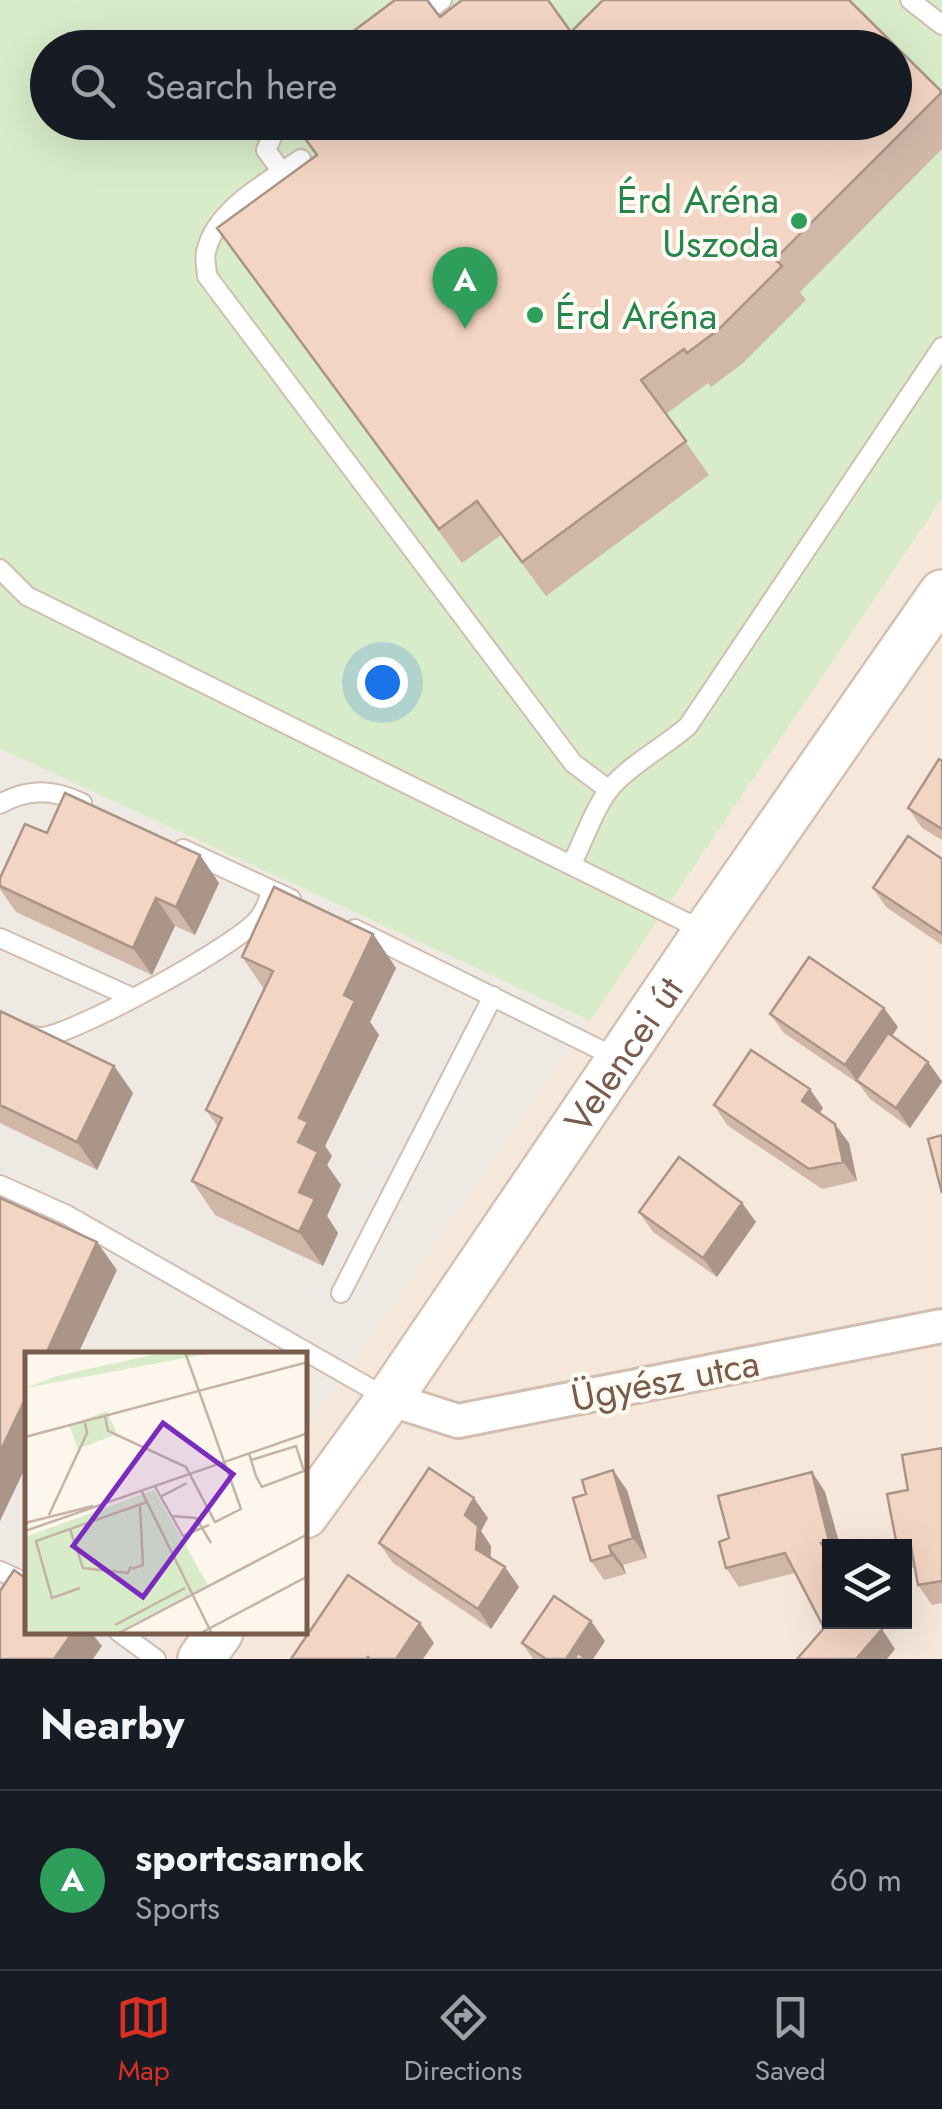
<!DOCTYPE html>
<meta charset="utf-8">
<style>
:root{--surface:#171b24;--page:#20242c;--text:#f1f3f6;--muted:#9ea1a6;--line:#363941;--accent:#d93025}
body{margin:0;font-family:Jost,sans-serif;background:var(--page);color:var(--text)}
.controls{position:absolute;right:30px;bottom:30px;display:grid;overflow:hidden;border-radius:0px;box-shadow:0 10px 40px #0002}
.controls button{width:90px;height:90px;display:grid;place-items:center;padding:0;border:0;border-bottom:2px solid var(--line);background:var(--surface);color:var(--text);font:50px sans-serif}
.you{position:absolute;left:382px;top:682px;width:35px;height:35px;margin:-25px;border:8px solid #fff;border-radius:50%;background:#1a73e8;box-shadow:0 0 0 15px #1a73e833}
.badge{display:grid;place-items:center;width:65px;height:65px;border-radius:50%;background:var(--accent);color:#fff;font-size:32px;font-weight:700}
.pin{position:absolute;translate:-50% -82px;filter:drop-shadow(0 2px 5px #0008)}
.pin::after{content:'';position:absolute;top:52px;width:35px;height:30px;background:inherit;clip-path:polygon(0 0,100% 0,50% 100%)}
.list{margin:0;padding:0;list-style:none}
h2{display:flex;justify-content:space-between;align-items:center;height:130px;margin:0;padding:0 40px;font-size:42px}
h2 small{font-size:32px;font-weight:400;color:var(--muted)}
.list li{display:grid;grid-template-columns:65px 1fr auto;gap:30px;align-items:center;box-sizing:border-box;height:180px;padding:0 40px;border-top:2px solid var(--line)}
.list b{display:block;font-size:38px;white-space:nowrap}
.list p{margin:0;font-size:32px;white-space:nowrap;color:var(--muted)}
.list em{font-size:32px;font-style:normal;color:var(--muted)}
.icon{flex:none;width:55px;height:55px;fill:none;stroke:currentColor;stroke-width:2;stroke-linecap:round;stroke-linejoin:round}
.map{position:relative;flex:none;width:942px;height:1659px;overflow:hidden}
.search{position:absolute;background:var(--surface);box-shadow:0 10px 40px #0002;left:30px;right:30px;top:30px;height:110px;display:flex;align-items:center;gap:25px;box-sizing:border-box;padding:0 35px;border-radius:55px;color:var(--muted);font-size:38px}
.sheet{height:310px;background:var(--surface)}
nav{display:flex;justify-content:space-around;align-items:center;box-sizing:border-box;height:140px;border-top:2px solid var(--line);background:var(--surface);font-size:28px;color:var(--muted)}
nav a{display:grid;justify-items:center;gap:5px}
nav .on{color:var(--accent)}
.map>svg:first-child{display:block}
</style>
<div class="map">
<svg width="942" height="1659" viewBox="0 0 942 1659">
<rect width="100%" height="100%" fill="#fdf6ec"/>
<path fill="#f5e8da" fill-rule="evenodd" d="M 942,499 L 942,1659 L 146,1659 L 165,1632 L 305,1632 L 305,1431 L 590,1021 ZM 830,1546 L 904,1546 L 904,1622 L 830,1622 Z"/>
<path fill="#efe9e4" d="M 0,749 L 590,1021 L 305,1431 L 305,1354 L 28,1354 L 28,1632 L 165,1632 L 146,1659 L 0,1659 Z"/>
<path fill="#d8ecc9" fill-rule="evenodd" d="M 0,0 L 942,0 L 942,499 L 590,1021 L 0,749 ZM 48,48 L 894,48 L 894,122 L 48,122 Z"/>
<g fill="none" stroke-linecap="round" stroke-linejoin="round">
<g stroke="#d1beb0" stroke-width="22">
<path id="service" d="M 910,0 L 942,25
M 377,48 L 442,0
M 279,122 L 266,150 L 289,182
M 301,159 C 268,182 215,209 206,252 C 204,259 207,269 207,276 L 573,763 L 609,790
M 0,569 L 27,596 L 706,932
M 0,804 C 28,788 53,789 82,803
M 183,849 L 291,899
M 571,865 C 584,841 594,807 612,786 C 634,762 664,747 688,726 L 942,347
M 355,929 L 619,1059
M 0,938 L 131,997
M 0,1022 C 12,1027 30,1038 43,1037 C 78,1032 237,946 259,918 C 265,911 268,900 272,891
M 0,1185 L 67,1215 L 389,1399
M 341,1293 L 493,996
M 0,1571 L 28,1584
M 119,1632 L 156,1659"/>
</g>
<g stroke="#d1beb0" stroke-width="38">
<path id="minor" d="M 389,1399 L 458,1421 L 942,1326"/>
</g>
<g stroke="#d6c0b0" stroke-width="50">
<g id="secondary">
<path id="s1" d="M 305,1515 L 389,1399 L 706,932 L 942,593"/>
<path d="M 201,1659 L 220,1632"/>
</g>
</g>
<use href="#service" stroke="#fff" stroke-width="18"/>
<use href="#minor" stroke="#fff" stroke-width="32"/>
<use href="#secondary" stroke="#fff" stroke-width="45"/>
</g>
<path fill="#d1b7a8" d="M 440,17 L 571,32 L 942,92 L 942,149 L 800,292 L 806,300 L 742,364 L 711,387 L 708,383 L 666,414 L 709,475 L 546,596 L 501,535 L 462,563 L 217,228 L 316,155 L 292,122 L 894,122 L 331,48 Z
M 942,761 L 942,840 L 922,828 L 908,808 Z
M 47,833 L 200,855 L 219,883 L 195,935 L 175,926 L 152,975 L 16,912 L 0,889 L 0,878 Z
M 942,859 L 942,945 L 886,907 L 873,888 Z
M 373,934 L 396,968 L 370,1022 L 379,1035 L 325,1146 L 332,1156 L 327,1165 L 341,1185 L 327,1216 L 338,1233 L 323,1266 L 215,1215 L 192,1181 L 218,1127 L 206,1110 L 264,989 L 242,957 Z
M 0,1011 L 114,1066 L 133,1093 L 97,1170 L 0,1123 Z
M 770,1014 L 898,1027 L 892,1036 L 928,1062 L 942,1081 L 910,1128 L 870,1099 L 859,1084 L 784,1033 Z
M 714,1105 L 823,1108 L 820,1113 L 849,1143 L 857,1181 L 822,1189 L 727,1125 Z
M 742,1203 L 756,1222 L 717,1277 L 653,1232 L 639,1212 Z
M 942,1448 L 942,1603 L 932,1605 L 918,1585 L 915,1567 L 911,1568 L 904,1559 L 904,1546 L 908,1490 Z
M 812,1472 L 825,1492 L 840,1546 L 830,1546 L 830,1622 L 895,1649 L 824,1628 L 795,1573 L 739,1587 L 726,1568 L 729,1538 Z
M 627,1490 L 647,1558 L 623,1565 L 626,1574 L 604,1580 L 591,1561 Z
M 488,1518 L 481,1531 L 491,1546 L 490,1558 L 505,1567 L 519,1587 L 491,1629 L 393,1563 L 379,1543 Z
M 605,1641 L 593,1659 L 533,1659 L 522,1643 Z"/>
<path fill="#aa9588" d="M 200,855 L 219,883 L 195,935 L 176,907 Z
M 156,898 L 175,926 L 152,975 L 133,948 Z
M 373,934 L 396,968 L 370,1022 L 379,1035 L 325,1146 L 332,1156 L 327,1165 L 341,1185 L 327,1216 L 338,1233 L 323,1266 L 299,1232 L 299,1118 L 344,995 Z
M 884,1008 L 898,1027 L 860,1083 L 856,1080 L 845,1065 Z
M 928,1062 L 942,1082 L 910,1128 L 896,1108 Z
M 114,1066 L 133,1093 L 97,1170 L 77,1142 Z
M 810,1089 L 823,1108 L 815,1120 L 802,1101 Z
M 835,1124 L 849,1143 L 857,1181 L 843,1162 Z
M 742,1203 L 756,1222 L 717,1277 L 703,1258 Z
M 97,1242 L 117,1270 L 78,1354 L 46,1354 Z
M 28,1393 L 28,1462 L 0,1521 L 0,1452 Z
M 613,1470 L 627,1490 L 647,1558 L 633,1538 Z
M 812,1472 L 825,1492 L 840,1546 L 833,1546 L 829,1541 Z
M 474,1498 L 488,1518 L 481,1531 L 491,1546 L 490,1568 L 476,1549 L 465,1515 Z
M 609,1546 L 623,1565 L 626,1574 L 612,1555 Z
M 505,1567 L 519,1587 L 491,1629 L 478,1609 Z
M 591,1621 L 605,1641 L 593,1659 L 566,1659 Z
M 420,1623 L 434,1643 L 423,1659 L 396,1659 Z
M 882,1629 L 895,1649 L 887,1659 L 856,1659 Z
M 73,1632 L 91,1632 L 102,1646 L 93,1659 L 54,1659 Z"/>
<path fill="#f3d5c3" stroke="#aa9588" stroke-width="2.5" d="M 395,0 L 427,0 L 440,17 L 462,0 L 548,0 L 571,32 L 603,0 L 849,0 L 942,92 L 775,259 L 782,266 L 718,330 L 687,353 L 684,349 L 641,380 L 686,441 L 522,562 L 477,501 L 439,529 L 217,228 L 317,155 L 293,122 L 894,122 L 894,48 L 331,48 Z
M 939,759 L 942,761 L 942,829 L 908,808 Z
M 65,793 L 200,855 L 176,907 L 156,898 L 133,948 L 0,886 L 0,878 L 25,824 L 47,833 Z
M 908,836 L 942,859 L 942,934 L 873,888 Z
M 274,887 L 373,934 L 344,995 L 355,1001 L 299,1118 L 308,1122 L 298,1142 L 318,1152 L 299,1192 L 315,1199 L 299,1232 L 192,1181 L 222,1118 L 206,1110 L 273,971 L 242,957 Z
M 809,957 L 884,1008 L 845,1065 L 770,1014 Z
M 0,1011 L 114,1066 L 77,1142 L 0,1105 Z
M 888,1033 L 928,1062 L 896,1108 L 856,1080 Z
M 751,1050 L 810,1089 L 802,1101 L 835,1124 L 843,1162 L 809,1169 L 714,1105 Z
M 942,1135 L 942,1193 L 928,1139 Z
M 679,1157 L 742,1203 L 703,1258 L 639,1212 Z
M 0,1198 L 97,1242 L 46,1354 L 28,1354 L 28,1393 L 0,1452 Z
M 942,1448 L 942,1581 L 918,1585 L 911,1546 L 897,1546 L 887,1494 L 908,1490 L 902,1455 Z
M 429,1468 L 474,1498 L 465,1515 L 478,1526 L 476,1549 L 505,1567 L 478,1609 L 379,1543 Z
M 613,1470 L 633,1538 L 609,1546 L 612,1555 L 591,1561 L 573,1498 L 586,1494 L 582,1480 Z
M 812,1472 L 829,1541 L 821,1543 L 830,1557 L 830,1622 L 874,1622 L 882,1629 L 856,1659 L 797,1659 L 824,1628 L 785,1553 L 726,1568 L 719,1542 L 729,1538 L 718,1496 Z
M 14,1570 L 28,1580 L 28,1632 L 73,1632 L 54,1659 L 0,1659 L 0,1591 Z
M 348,1575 L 420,1623 L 396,1659 L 370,1659 L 368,1657 L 366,1659 L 291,1659 Z
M 554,1596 L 591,1621 L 566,1659 L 546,1659 L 522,1643 Z
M 578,1653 L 587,1659 L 574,1659 Z"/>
<g fill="#2e9e5b" stroke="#fffaf3" stroke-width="4">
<circle cx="799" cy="221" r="10"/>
<circle cx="535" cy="315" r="10"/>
</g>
<g text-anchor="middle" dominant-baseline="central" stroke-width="8" stroke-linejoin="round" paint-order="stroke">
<g font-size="38" fill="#27864d" stroke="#fffaf3" text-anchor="end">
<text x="779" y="199">Érd Aréna<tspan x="779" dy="44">Uszoda</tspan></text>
<text x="555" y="315" text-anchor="start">Érd Aréna</text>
</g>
<g font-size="38" fill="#7a5c4d" stroke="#fffaf3">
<text stroke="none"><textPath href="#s1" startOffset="560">Velencei út</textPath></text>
<text transform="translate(665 1380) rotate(-11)">Ügyész utca</text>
</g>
</g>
<g transform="translate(25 1352)">
<rect width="282" height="282" fill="#fdf6ec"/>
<path d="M 141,0 L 192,0 L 0,36 L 32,24 ZM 82,59 L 92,82 L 53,97 L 44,73 ZM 129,138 L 183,233 L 89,282 L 0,282 L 0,185 Z" fill="#d8ecc9"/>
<path fill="none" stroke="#c5b3a7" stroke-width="2.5" d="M 80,64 L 83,79 L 161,115 L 190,170 L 216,157 L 160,0M 0,85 L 283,10M 224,101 L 226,108 L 231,124 L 237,135 L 279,119 L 271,94 L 226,108M 129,133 L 158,184 L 184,173M 116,138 L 187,282M 135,145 L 162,131M 24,163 L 62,81 L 60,71M 146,164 L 171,166 L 186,191M 0,171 L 68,154M 45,177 L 58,216 L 103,221 L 106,214M 0,179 L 283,81M 107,217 L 118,213 L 115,154M 55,236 L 27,246 L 11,189 L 122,150M 90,273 L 160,236M 92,282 L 283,182M 174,282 L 283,224"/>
<path fill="#7b2cbf" fill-opacity="0.15" stroke="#7b2cbf" stroke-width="5" d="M 138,71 L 208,122 L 118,245 L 48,194 Z"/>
<rect width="282" height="282" fill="none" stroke="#7a5c4d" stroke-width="5"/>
</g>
</svg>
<div class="controls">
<button><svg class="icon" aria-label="layers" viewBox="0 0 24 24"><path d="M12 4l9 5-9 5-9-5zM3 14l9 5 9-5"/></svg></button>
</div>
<div class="you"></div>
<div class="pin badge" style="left:465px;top:329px;background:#2e9e5b">A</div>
<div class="search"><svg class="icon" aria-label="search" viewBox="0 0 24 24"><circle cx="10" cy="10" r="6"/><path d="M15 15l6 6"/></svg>Search here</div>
</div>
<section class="sheet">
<h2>Nearby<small></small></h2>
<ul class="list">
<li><span class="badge" style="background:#2e9e5b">A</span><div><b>sportcsarnok</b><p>Sports</p></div><em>60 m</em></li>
</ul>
</section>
<nav>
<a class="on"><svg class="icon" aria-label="map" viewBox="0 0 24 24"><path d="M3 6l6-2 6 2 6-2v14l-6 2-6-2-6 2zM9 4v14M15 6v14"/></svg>Map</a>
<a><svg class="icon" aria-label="directions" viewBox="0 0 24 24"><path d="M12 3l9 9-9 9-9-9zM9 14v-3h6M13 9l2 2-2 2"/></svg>Directions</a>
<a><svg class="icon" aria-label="saved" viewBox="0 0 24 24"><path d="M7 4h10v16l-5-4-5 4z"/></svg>Saved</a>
</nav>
